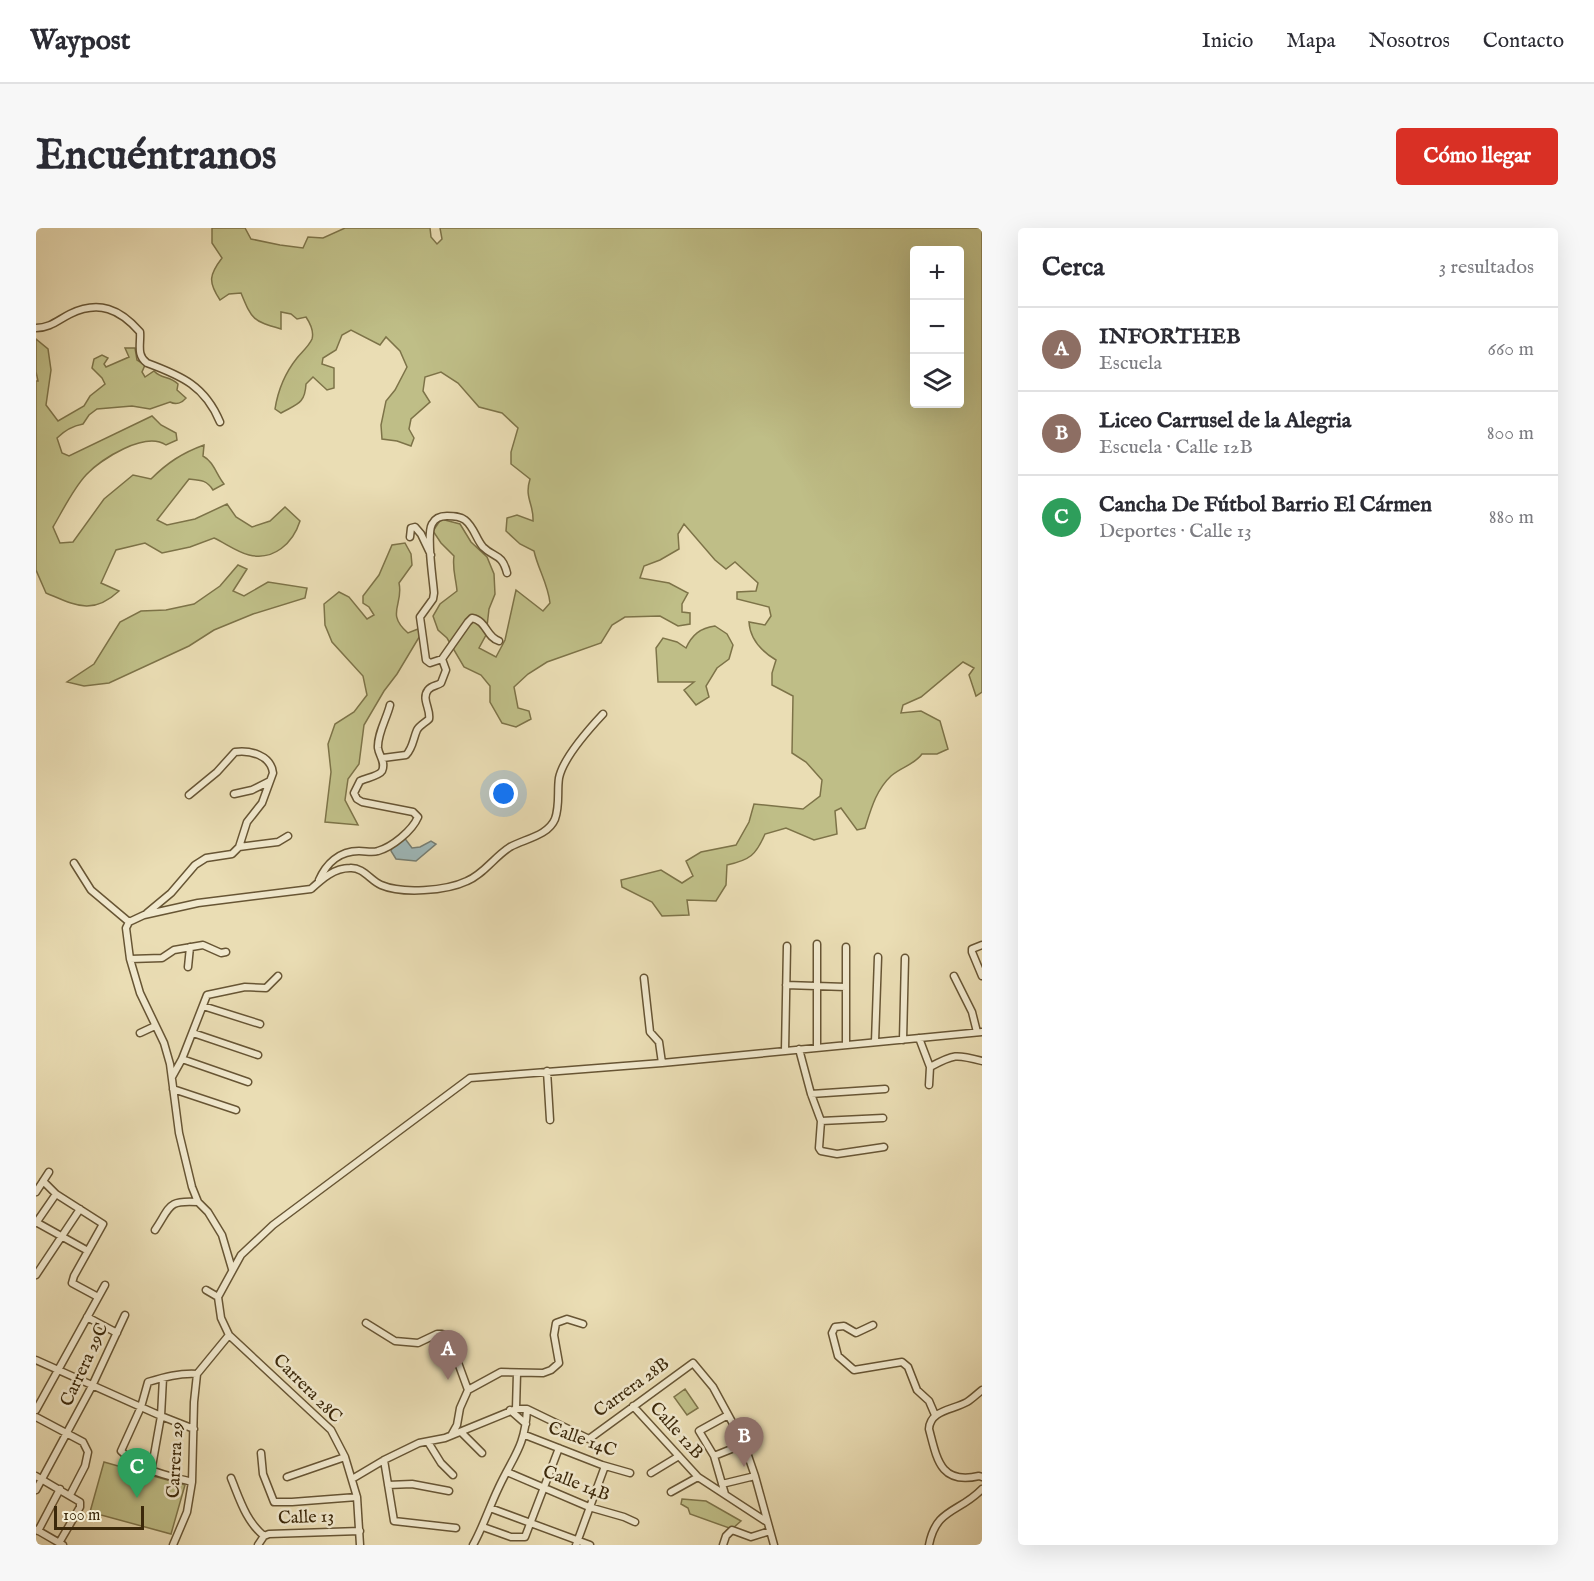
<!DOCTYPE html>
<html lang="es">
<meta charset="utf-8">
<style>
:root{--surface:#fff;--page:#f7f7f7;--text:#2b2b33;--muted:#7c7c81;--line:#e1e1e2;--accent:#d93025}
body{margin:0;font-family:"IM FELL English",serif;background:var(--page);color:var(--text)}
.controls{position:absolute;right:18px;top:18px;display:grid;overflow:hidden;border-radius:6px;box-shadow:0 6px 24px #0002}
.controls button{width:54px;height:54px;display:grid;place-items:center;padding:0;border:0;border-bottom:2px solid var(--line);background:var(--surface);color:var(--text);font:30px sans-serif}
.scale{position:absolute;left:18px;bottom:15px;width:90px;box-sizing:border-box;padding-left:6px;border:3px solid #3b280a;border-top:0;font-size:16px;line-height:21px;white-space:nowrap;color:#3b280a;-webkit-text-stroke:4px #f1e9ce;paint-order:stroke}
.you{position:absolute;left:468px;top:566px;width:21px;height:21px;margin:-15px;border:4px solid #fff;border-radius:50%;background:#1a73e8;box-shadow:0 0 0 9px #1a73e833}
.badge{display:grid;place-items:center;width:39px;height:39px;border-radius:50%;background:var(--accent);color:#fff;font-size:20px;font-weight:700}
.pin{position:absolute;translate:-50% -50px;filter:drop-shadow(0 2px 3px #0008)}
.pin::after{content:'';position:absolute;top:32px;width:21px;height:18px;background:inherit;clip-path:polygon(0 0,100% 0,50% 100%)}
.list{margin:0;padding:0;list-style:none}
h2{display:flex;justify-content:space-between;align-items:center;height:78px;margin:0;padding:0 24px;font-size:26px}
h2 small{font-size:20px;font-weight:400;color:var(--muted)}
.list li{display:grid;grid-template-columns:39px 1fr auto;gap:18px;align-items:center;box-sizing:border-box;height:84px;padding:0 24px;border-top:2px solid var(--line)}
.list b{display:block;font-size:22px;white-space:nowrap}
.list p{margin:0;font-size:20px;white-space:nowrap;color:var(--muted)}
.list em{font-size:20px;font-style:normal;color:var(--muted)}
.icon{flex:none;width:33px;height:33px;fill:none;stroke:currentColor;stroke-width:2;stroke-linecap:round;stroke-linejoin:round}
.map{position:relative;flex:none;width:946px;height:1317px;overflow:hidden;border-radius:6px}
header{display:flex;align-items:center;gap:36px;box-sizing:border-box;height:84px;padding:0 30px;background:var(--surface);border-bottom:2px solid var(--line)}
header strong{font-size:28px}
nav{display:flex;gap:33px;margin-inline-start:auto;font-size:21px}
.intro{display:flex;align-items:center;justify-content:space-between;box-sizing:border-box;height:144px;padding:0 36px}
h1{margin:0;font-size:42px}
.button{padding:15px 27px;border-radius:6px;background:var(--accent);color:#fff;font-size:21px;font-weight:700}
main{display:flex;gap:36px;padding:0 36px}
aside{flex:1;background:var(--surface);border-radius:6px;box-shadow:0 6px 24px #0002}
.map>svg:first-child{display:block}
</style>
<header>
<strong>Waypost</strong>
<nav><a>Inicio</a><a>Mapa</a><a>Nosotros</a><a>Contacto</a></nav>
</header>
<div class="intro"><h1>Encuéntranos</h1><a class="button">Cómo llegar</a></div>
<main>
<div class="map">
<svg width="946" height="1317" viewBox="0 0 946 1317">
<rect width="100%" height="100%" fill="#eaddb4"/>
<filter id="stains"><feTurbulence type="fractalNoise" baseFrequency=".00333" numOctaves="4"/><feColorMatrix values="0 0 0 0 .2 0 0 0 0 .09 0 0 0 0 .02 0 0 0 .5 -.17"/></filter>
<radialGradient id="worn" r=".72"><stop offset=".6" stop-color="#630" stop-opacity="0"/><stop offset="1" stop-color="#630" stop-opacity=".3"/></radialGradient>
<path fill="#bfbe87" stroke="#7d7348" stroke-width="1.5" fill-rule="evenodd" d="M 176,0 L 209,0 L 215,11 L 244,17 L 267,20 L 272,9 L 287,10 L 309,0 L 394,0 L 395,9 L 401,16 L 406,11 L 404,0 L 946,0 L 946,464 L 940,468 L 933,447 L 938,440 L 927,434 L 885,469 L 867,477 L 865,485 L 885,483 L 904,493 L 912,521 L 901,526 L 886,526 C 878,537 865,539 855,548 C 840,562 835,581 829,600 L 821,602 L 805,580 L 799,583 L 801,606 L 778,612 L 750,600 L 729,606 C 720,627 714,632 691,637 L 690,657 L 680,673 L 651,672 L 653,687 L 626,688 L 616,674 L 586,659 L 585,652 L 625,642 L 646,655 L 657,648 L 650,633 L 665,624 L 700,617 L 713,594 L 718,576 L 767,581 L 784,568 L 786,552 L 770,534 L 756,525 L 757,468 L 736,457 L 736,445 L 740,432 C 725,423 714,411 713,394 L 729,397 L 735,388 L 733,379 L 701,371 L 701,364 L 720,363 L 722,355 L 699,334 L 690,341 L 679,332 L 648,296 L 642,306 L 643,321 L 624,332 L 608,338 L 604,350 L 633,355 L 652,365 L 646,376 L 646,384 L 654,385 L 654,396 L 642,398 L 624,388 L 589,389 L 576,397 L 565,415 L 511,434 L 492,446 L 478,459 L 482,480 L 493,483 L 495,491 L 480,499 L 466,495 L 454,474 L 454,458 L 445,447 L 428,439 L 411,410 L 402,402 L 397,388 L 404,376 L 421,363 C 420,350 416,341 418,328 L 405,315 L 397,303 L 405,291 L 424,296 L 435,314 L 451,329 L 458,346 L 459,366 L 453,381 L 450,407 L 443,420 L 460,429 L 469,412 L 480,362 L 507,383 L 514,375 C 512,356 502,341 498,323 L 484,316 L 470,303 L 471,290 L 481,287 L 497,293 C 498,276 488,270 494,251 L 475,236 L 475,224 L 482,200 L 466,185 L 443,179 L 422,155 L 405,144 L 389,149 L 387,163 L 394,174 L 375,191 L 373,201 L 378,210 L 375,218 L 361,213 L 346,211 L 345,197 L 350,173 L 359,162 L 371,139 L 364,123 L 350,109 L 344,117 L 315,102 L 306,107 L 300,122 L 287,130 L 286,136 L 298,140 L 298,160 L 291,162 L 277,149 L 270,156 C 269,176 261,176 245,185 L 239,181 C 242,162 249,145 261,130 C 265,125 273,118 276,111 C 278,104 274,95 270,89 L 261,91 L 255,86 L 245,84 L 245,101 C 217,93 216,92 205,65 L 193,66 L 184,72 C 172,54 173,47 186,30 L 176,15 ZM 879,22 L 924,22 L 924,176 L 879,176 Z
M 0,111 L 12,121 L 15,142 L 10,177 L 22,193 L 48,178 L 54,168 L 69,156 L 66,150 L 56,140 L 58,131 L 66,127 L 72,130 L 68,136 L 70,139 L 93,129 L 89,120 L 99,120 L 101,132 L 109,137 L 106,144 L 109,149 L 118,143 C 125,151 134,148 142,156 L 141,162 L 150,170 C 146,175 140,177 134,174 L 114,181 L 96,178 L 61,181 L 53,187 L 47,196 C 36,198 29,202 21,210 L 26,225 L 33,228 L 116,188 L 125,197 L 140,205 L 141,212 L 130,217 C 109,203 65,231 50,247 C 37,261 27,282 17,299 L 24,315 L 37,314 L 68,271 L 97,247 L 115,251 C 131,235 146,225 168,217 L 167,228 C 178,234 180,246 188,256 L 177,262 C 171,252 164,252 153,251 L 121,292 L 131,297 L 159,291 L 191,276 L 200,289 L 216,299 L 234,293 L 249,279 L 264,293 C 257,315 238,333 213,327 C 201,324 189,315 178,310 L 154,319 L 126,325 L 109,315 L 80,322 L 65,355 L 83,363 C 56,388 39,377 10,365 L 0,342 L 0,153 L 2,153 L 0,144 Z
M 369,315 L 375,326 L 376,337 L 363,355 C 368,377 349,385 372,405 L 382,401 L 385,406 L 361,446 L 348,463 L 328,497 L 323,536 L 312,551 L 309,572 L 322,597 L 289,594 L 295,544 L 292,516 L 299,496 L 318,484 L 331,467 L 327,448 L 296,414 L 289,397 L 288,376 L 303,364 L 313,369 L 331,391 L 338,387 L 333,379 L 327,375 L 327,368 L 343,347 L 356,317 Z
M 202,337 L 211,341 L 197,363 L 208,368 L 232,354 L 271,360 L 269,370 L 217,386 L 178,402 L 153,418 L 73,455 L 48,458 L 31,454 L 58,436 L 84,394 L 105,383 L 130,382 L 158,376 L 184,358 Z
M 679,398 L 691,406 L 697,417 L 693,431 L 681,440 L 670,458 L 673,469 L 660,477 L 648,462 L 658,454 L 622,454 L 620,420 L 627,410 L 641,414 L 650,420 C 656,407 664,400 679,398 Z
M 649,1161 L 662,1180 L 651,1187 L 638,1169 Z
M 68,1234 L 149,1257 L 135,1306 L 54,1284 Z
M 646,1271 L 670,1273 L 705,1293 L 696,1301 L 654,1286 L 652,1280 L 645,1276 Z"/>
<path fill="#9eb8b9" stroke="#767e73" stroke-width="1.5" d="M 367,608 L 376,620 L 384,619 L 395,613 L 400,616 L 380,633 L 360,631 L 355,623 L 356,620 Z"/>
<g fill="none" stroke-linecap="round" stroke-linejoin="round">
<g stroke="#675534" stroke-width="9">
<path id="street" d="M 0,100 C 14,100 22,92 34,86 C 63,72 84,81 104,104 C 105,116 100,127 111,135 C 146,148 169,158 184,194
M 374,309 L 375,300 L 379,299 L 385,306 L 395,327
M 406,431 L 394,435 L 390,432 L 384,389 L 397,371 L 398,365 C 397,351 390,307 396,296 C 399,290 405,288 411,288 C 417,288 424,288 429,292 C 438,299 440,311 447,319 C 458,330 466,325 471,345
M 347,530 L 370,527 C 377,520 377,511 381,502 C 384,497 389,495 393,491 C 395,481 385,471 392,462 C 396,457 401,458 405,455 L 410,442 L 406,431 L 432,394 L 436,390 C 451,393 450,409 463,413
M 198,566 L 216,562 L 234,553
M 203,619 L 242,614 L 252,608
M 38,635 L 55,662 L 93,694
M 283,652 C 290,636 303,623 323,623 C 330,623 336,625 342,623 C 356,619 376,603 382,589 L 377,584 L 326,574 L 321,571 L 318,565 L 324,553 C 330,550 343,548 346,543 C 350,534 343,528 342,520 C 341,506 351,490 354,477
M 111,685 L 135,665 L 159,637 L 170,630 L 196,626 L 203,619 L 211,594 L 226,575 L 237,545 C 235,527 214,522 199,524 L 181,544 L 153,567
M 781,716 L 781,820
M 946,717 L 936,721 L 936,724 L 946,748
M 810,719 L 810,817
M 94,731 L 126,730 L 138,722 L 167,717 L 185,725 L 190,724
M 152,739 L 154,719
M 918,748 L 936,784 L 941,804
M 608,750 L 614,804 L 623,814 L 626,835
M 750,757 L 810,759
M 167,778 L 224,796
M 104,805 L 119,798
M 157,805 L 222,827
M 883,810 L 894,839 L 893,857
M 867,812 L 869,730
M 839,814 L 842,729
M 763,821 L 775,866 L 785,893 L 783,920 L 785,923 L 801,926 L 848,919
M 749,823 L 751,718
M 146,831 L 212,854
M 894,839 C 918,826 920,826 946,833
M 511,843 L 514,892
M 136,849 L 146,831 L 171,767 L 209,759 L 230,760 L 242,748
M 137,861 L 200,882
M 775,866 L 849,861
M 785,893 L 847,890
M 7,953 L 20,966 L 67,996 L 38,1048 L 36,1055 L 62,1069
M 0,964 L 13,944
M 0,994 L 52,1023
M 0,995 L 20,966
M 119,1002 C 135,978 131,972 162,974
M 196,1041 L 186,1007 L 172,984 L 162,974 L 156,959 L 143,905 L 134,836 L 128,815 L 104,765 L 94,731 L 90,700 L 93,694 L 108,687 L 162,675 L 275,661 C 286,651 298,640 314,640 C 327,639 335,653 345,657 C 366,666 410,663 431,653 C 448,646 458,629 474,619 C 488,611 512,608 519,591 C 524,577 521,563 523,550 C 527,530 553,501 567,486
M 0,1047 L 44,981
M 170,1062 L 182,1069
M 51,1089 L 81,1105
M 330,1095 L 359,1113 L 382,1115 L 401,1106 L 406,1106 L 413,1110 L 432,1162 L 424,1180 L 421,1197 L 416,1206
M 837,1097 L 820,1105 L 808,1098 L 799,1099 L 796,1105 L 802,1128 L 818,1142 L 866,1134 L 872,1139 L 881,1162 L 893,1173 L 899,1187
M 0,1132 L 125,1188 L 158,1201
M 432,1162 L 465,1144 L 507,1145 L 515,1142 L 523,1135 L 518,1107 L 520,1095 L 531,1091 L 547,1096
M 946,1162 C 941,1166 936,1171 931,1174 C 917,1182 894,1182 893,1201 C 901,1231 904,1257 943,1248 L 946,1249
M 597,1178 L 662,1249 L 731,1294
M 480,1181 L 481,1145
M 0,1182 L 69,1057
M 474,1182 L 490,1196
M 0,1189 L 47,1214 L 52,1224 L 49,1238 L 34,1267
M 425,1204 L 446,1225
M 489,1207 L 566,1237 L 594,1245
M 392,1214 L 405,1235 L 417,1247
M 225,1225 L 227,1246 L 238,1274 L 256,1274 L 321,1269
M 678,1228 L 708,1216
M 348,1232 L 358,1293 L 420,1300
M 115,1244 L 125,1188 L 127,1150
M 471,1244 L 553,1279 L 588,1289 L 599,1294
M 615,1245 L 643,1228
M 0,1248 L 44,1274 L 44,1279 L 23,1315
M 251,1249 L 309,1229
M 195,1250 C 204,1272 210,1293 228,1308
M 316,1251 L 348,1232 L 383,1215 L 409,1210 L 480,1181 L 491,1181 L 553,1211 L 657,1135 L 677,1159 L 708,1216 L 719,1248 L 738,1317
M 156,1254 C 130,1247 105,1243 85,1223 L 105,1179 L 112,1154 C 129,1149 143,1145 161,1146
M 686,1256 L 719,1248
M 352,1257 L 376,1256 L 413,1263
M 0,1262 L 56,1158 L 89,1087
M 635,1264 L 662,1249
M 689,1266 L 678,1228 L 663,1203 L 692,1187
M 454,1280 L 554,1317
M 447,1299 L 475,1309 L 489,1309 L 523,1220
M 1,1302 L 27,1317
M 2,1303 L 24,1261
M 137,1317 L 151,1284 L 156,1254 L 158,1174 L 161,1146 L 193,1107
M 222,1317 L 228,1308 L 233,1306 L 324,1303
M 324,1317 L 321,1269 L 309,1229 L 295,1202 L 193,1107 L 185,1090 L 182,1069 L 205,1027 L 237,997 L 434,850 L 626,835 L 946,804
M 437,1317 C 447,1299 453,1280 462,1261 C 477,1228 489,1220 491,1181
M 540,1317 L 569,1238
M 687,1317 L 690,1308 L 696,1302 L 715,1309 L 734,1303
M 893,1317 C 900,1280 923,1285 946,1261"/>
</g>
<use href="#street" stroke="#f1e9ce" stroke-width="6"/>
</g>
<g text-anchor="middle" dominant-baseline="central" stroke-width="5" stroke-linejoin="round" paint-order="stroke">
<g font-size="18" fill="#3b280a" stroke="#f1e9ce">
<text transform="translate(49 1137) rotate(-65)">Carrera 29C</text>
<text transform="translate(596 1160) rotate(-36)">Carrera 28B</text>
<text transform="translate(271 1161) rotate(45)">Carrera 28C</text>
<text transform="translate(640 1203) rotate(48)">Calle 12B</text>
<text transform="translate(546 1212) rotate(20)">Calle 14C</text>
<text transform="translate(140 1232) rotate(-87)">Carrera 29</text>
<text transform="translate(540 1256) rotate(21)">Calle 14B</text>
<text transform="translate(270 1290) rotate(-2)">Calle 13</text>
</g>
</g>
<rect width="100%" height="100%" filter="url(#stains)"/>
<rect width="100%" height="100%" fill="url(#worn)"/>
</svg>
<div class="controls">
<button>+</button>
<button>−</button>
<button><svg class="icon" aria-label="layers" viewBox="0 0 24 24"><path d="M12 4l9 5-9 5-9-5zM3 14l9 5 9-5"/></svg></button>
</div>
<div class="scale">100 m</div>
<div class="you"></div>
<div class="pin badge" style="left:412px;top:1152px;background:#8d6e63">A</div>
<div class="pin badge" style="left:708px;top:1239px;background:#8d6e63">B</div>
<div class="pin badge" style="left:101px;top:1270px;background:#2e9e5b">C</div>
</div>
<aside>
<h2>Cerca<small>3 resultados</small></h2>
<ul class="list">
<li><span class="badge" style="background:#8d6e63">A</span><div><b>INFORTHEB</b><p>Escuela</p></div><em>660 m</em></li>
<li><span class="badge" style="background:#8d6e63">B</span><div><b>Liceo Carrusel de la Alegria</b><p>Escuela · Calle 12B</p></div><em>800 m</em></li>
<li><span class="badge" style="background:#2e9e5b">C</span><div><b>Cancha De Fútbol Barrio El Cármen</b><p>Deportes · Calle 13</p></div><em>880 m</em></li>
</ul>
</aside>
</main>
